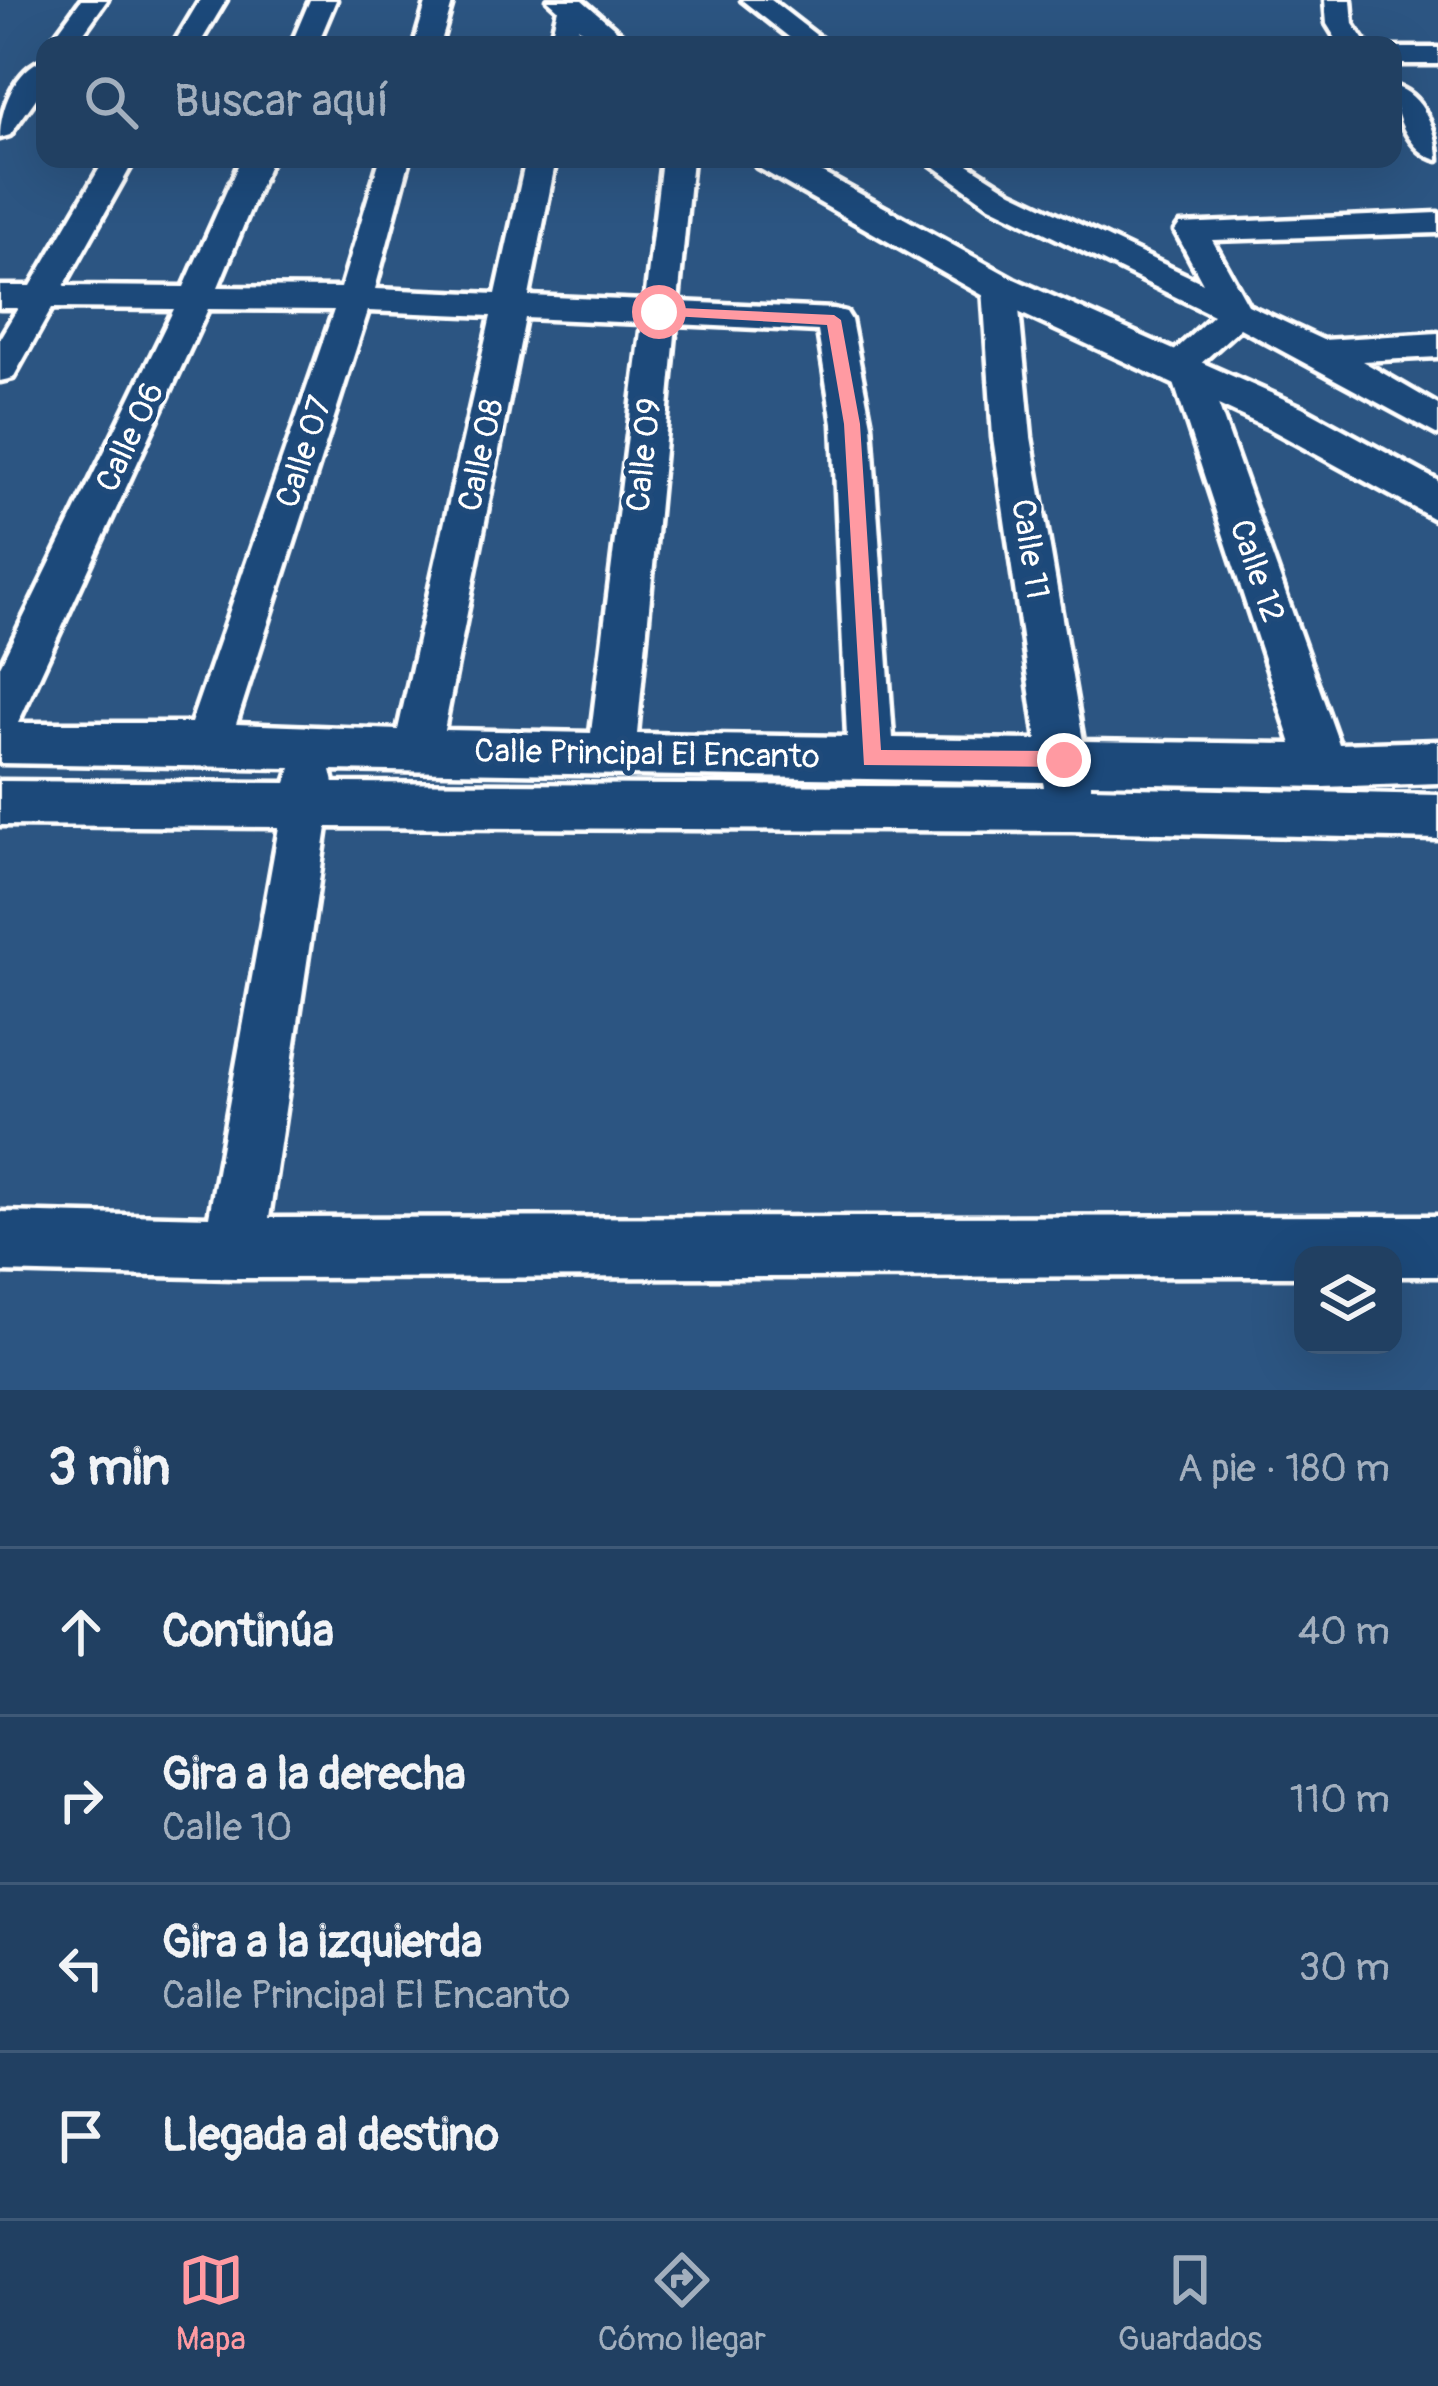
<!DOCTYPE html>
<html lang="es">
<meta charset="utf-8">
<style>
:root{--surface:#214062;--page:#294768;--text:#f1f3f6;--muted:#a2afbe;--line:#3e5977;--accent:#ff9aa2}
body{margin:0;font-family:Pangolin,sans-serif;background:var(--page);color:var(--text)}
.controls{position:absolute;right:36px;bottom:36px;display:grid;overflow:hidden;border-radius:24px;box-shadow:0 12px 48px #0002}
.controls button{width:108px;height:108px;display:grid;place-items:center;padding:0;border:0;border-bottom:3px solid var(--line);background:var(--surface);color:var(--text);font:60px sans-serif}
.stop{position:absolute;width:36px;height:36px;margin:-27px;border:9px solid #ff9aa2;border-radius:50%;background:#fff}
.stop.end{background:#ff9aa2;border-color:#fff;box-shadow:0 3px 12px #0008}
.list{margin:0;padding:0;list-style:none}
h2{display:flex;justify-content:space-between;align-items:center;height:156px;margin:0;padding:0 48px;font-size:51px}
h2 small{font-size:39px;font-weight:400;color:var(--muted)}
.list li{display:grid;grid-template-columns:78px 1fr auto;gap:36px;align-items:center;box-sizing:border-box;height:168px;padding:0 48px;border-top:3px solid var(--line)}
.list b{display:block;font-size:45px;white-space:nowrap}
.list p{margin:0;font-size:39px;white-space:nowrap;color:var(--muted)}
.list em{font-size:39px;font-style:normal;color:var(--muted)}
.icon{flex:none;width:66px;height:66px;fill:none;stroke:currentColor;stroke-width:2;stroke-linecap:round;stroke-linejoin:round}
.map{position:relative;flex:none;width:1438px;height:1390px;overflow:hidden}
.search{position:absolute;background:var(--surface);box-shadow:0 12px 48px #0002;left:36px;right:36px;top:36px;height:132px;display:flex;align-items:center;gap:30px;box-sizing:border-box;padding:0 42px;border-radius:24px;color:var(--muted);font-size:45px}
.sheet{height:828px;background:var(--surface)}
nav{display:flex;justify-content:space-around;align-items:center;box-sizing:border-box;height:168px;border-top:3px solid var(--line);background:var(--surface);font-size:33px;color:var(--muted)}
nav a{display:grid;justify-items:center;gap:6px}
nav .on{color:var(--accent)}
.map>svg:first-child{display:block}
</style>
<div class="map">
<svg width="1438" height="1390" viewBox="0 0 1438 1390">
<rect width="100%" height="100%" fill="#2c5582"/>
<filter id="ink" filterUnits="userSpaceOnUse"><feTurbulence type="fractalNoise" baseFrequency=".00833" numOctaves="2"/><feDisplacementMap in="SourceGraphic" scale="24" xChannelSelector="R" yChannelSelector="G"/><feConvolveMatrix kernelMatrix="1 2 1 2 8 2 1 2 1" color-interpolation-filters="sRGB"/></filter>
<g filter="url(#ink)">
<g fill="none" stroke-linecap="round" stroke-linejoin="round">
<g stroke="#fff" stroke-width="9">
<path id="minor" d="M 81,0 L 107,0 L 75,45 L 48,45 Z
M 200,0 L 226,0 L 199,45 L 173,45 Z
M 310,0 L 336,0 L 317,45 L 291,45 Z
M 427,0 L 453,0 L 440,45 L 414,45 Z
M 742,0 L 771,0 L 829,45 L 799,45 Z
M 1325,0 L 1351,0 L 1353,24 L 1367,45 L 1340,45 L 1327,24 Z
M 560,1 L 578,1 L 582,6 L 575,45 L 549,45 Z
M 1393,48 L 1438,48 L 1438,64 L 1393,64 Z
M 45,59 L 45,86 L 10,135 L 0,138 C 0,110 15,68 45,59 Z
M 1393,86 C 1423,93 1438,133 1438,160 C 1409,153 1393,112 1393,86 Z
M 105,159 L 135,159 L 64,286 L 184,287 L 241,159 L 271,159 L 218,287 L 341,288 L 380,159 L 410,159 L 375,289 L 496,294 L 526,159 L 556,159 L 529,296 L 645,301 L 662,159 L 692,159 L 678,302 L 834,309 L 846,312 L 851,320 L 871,424 L 893,738 L 1037,740 L 993,437 L 983,288 L 988,280 L 1012,280 L 1017,288 L 1031,437 L 1083,741 L 1292,744 L 1173,380 L 1161,377 L 1156,368 L 1213,315 L 990,206 L 924,159 L 960,159 L 1012,192 L 1203,283 L 1175,231 L 1180,224 L 1438,213 L 1438,233 L 1212,240 L 1248,305 L 1323,340 L 1438,333 L 1438,357 L 1362,361 L 1438,405 L 1438,435 L 1240,328 L 1198,366 L 1208,376 L 1339,744 L 1438,741 L 1438,783 L 1323,787 L 1091,783 L 1091,787 L 1438,795 L 1438,839 L 1071,831 L 327,827 L 269,1218 L 1438,1216 L 1438,1276 L 1393,1276 L 1393,1255 L 1303,1255 L 1303,1276 L 234,1278 L 0,1272 L 0,1212 L 209,1217 L 279,827 L 0,825 L 0,781 L 286,783 L 291,768 L 0,763 L 0,666 L 174,309 L 52,308 L 13,378 L 0,381 L 0,338 L 18,308 L 0,308 L 0,286 L 31,286 ZM 208,309 L 334,310 L 191,723 L 18,723 ZM 368,311 L 491,316 L 398,730 L 236,724 ZM 525,318 L 642,323 L 591,733 L 444,730 ZM 676,324 L 818,331 L 833,424 L 847,737 L 637,734 ZM 331,770 L 1043,782 L 1044,787 L 334,783 Z"/>
</g>
<g stroke="#fff" stroke-width="9">
<path id="tertiary" d="M 548,0 L 582,0 L 634,45 L 598,45 Z
M 752,159 L 797,159 L 1014,279 L 1302,407 L 1438,481 L 1438,521 L 1270,429 L 986,297 L 757,167 Z"/>
</g>
<use href="#minor" fill="#1f4a7a" fill-rule="evenodd"/>
<use href="#tertiary" fill="#1f4a7a" fill-rule="evenodd"/>
</g>
</g>
<path fill="#ff9aa2" d="M 659,307 L 834,315 L 841,320 L 860,424 L 881,750 L 1064,751 L 1074,760 L 1071,767 L 864,765 L 844,424 L 827,325 L 654,315 L 652,312 Z"/>
<g text-anchor="middle" dominant-baseline="central" stroke-width="10" stroke-linejoin="round" paint-order="stroke">
<g font-size="33" fill="#fff" stroke="#1f4a7a">
<text transform="translate(130 437) rotate(-65)">Calle 06</text>
<text transform="translate(304 452) rotate(-72)">Calle 07</text>
<text transform="translate(481 455) rotate(-78)">Calle 08</text>
<text transform="translate(644 455) rotate(-84)">Calle 09</text>
<text transform="translate(1030 549) rotate(81)">Calle 11</text>
<text transform="translate(1257 571) rotate(71)">Calle 12</text>
<text transform="translate(647 754) rotate(1)">Calle Principal El Encanto</text>
</g>
</g>
</svg>
<div class="controls">
<button><svg class="icon" aria-label="layers" viewBox="0 0 24 24"><path d="M12 4l9 5-9 5-9-5zM3 14l9 5 9-5"/></svg></button>
</div>
<div class="stop" style="left:659px;top:312px"></div>
<div class="stop end" style="left:1064px;top:760px"></div>
<div class="search"><svg class="icon" aria-label="search" viewBox="0 0 24 24"><circle cx="10" cy="10" r="6"/><path d="M15 15l6 6"/></svg>Buscar aquí</div>
</div>
<section class="sheet">
<h2>3 min<small>A pie · 180 m</small></h2>
<ul class="list">
<li><svg class="icon" aria-label="ahead" viewBox="0 0 24 24"><path d="M12 20V5M6 11l6-6 6 6"/></svg><div><b>Continúa</b></div><em>40 m</em></li>
<li><svg class="icon" aria-label="right" viewBox="0 0 24 24"><path d="M7 20v-9h11M14 6l5 5-5 5"/></svg><div><b>Gira a la derecha</b><p>Calle 10</p></div><em>110 m</em></li>
<li><svg class="icon" aria-label="left" viewBox="0 0 24 24"><path d="M17 20v-9H6M10 6l-5 5 5 5"/></svg><div><b>Gira a la izquierda</b><p>Calle Principal El Encanto</p></div><em>30 m</em></li>
<li><svg class="icon" aria-label="arrive" viewBox="0 0 24 24"><path d="M6 21V4h12l-3 4 3 4H6"/></svg><div><b>Llegada al destino</b></div></li>
</ul>
</section>
<nav>
<a class="on"><svg class="icon" aria-label="map" viewBox="0 0 24 24"><path d="M3 6l6-2 6 2 6-2v14l-6 2-6-2-6 2zM9 4v14M15 6v14"/></svg>Mapa</a>
<a><svg class="icon" aria-label="directions" viewBox="0 0 24 24"><path d="M12 3l9 9-9 9-9-9zM9 14v-3h6M13 9l2 2-2 2"/></svg>Cómo llegar</a>
<a><svg class="icon" aria-label="saved" viewBox="0 0 24 24"><path d="M7 4h10v16l-5-4-5 4z"/></svg>Guardados</a>
</nav>
